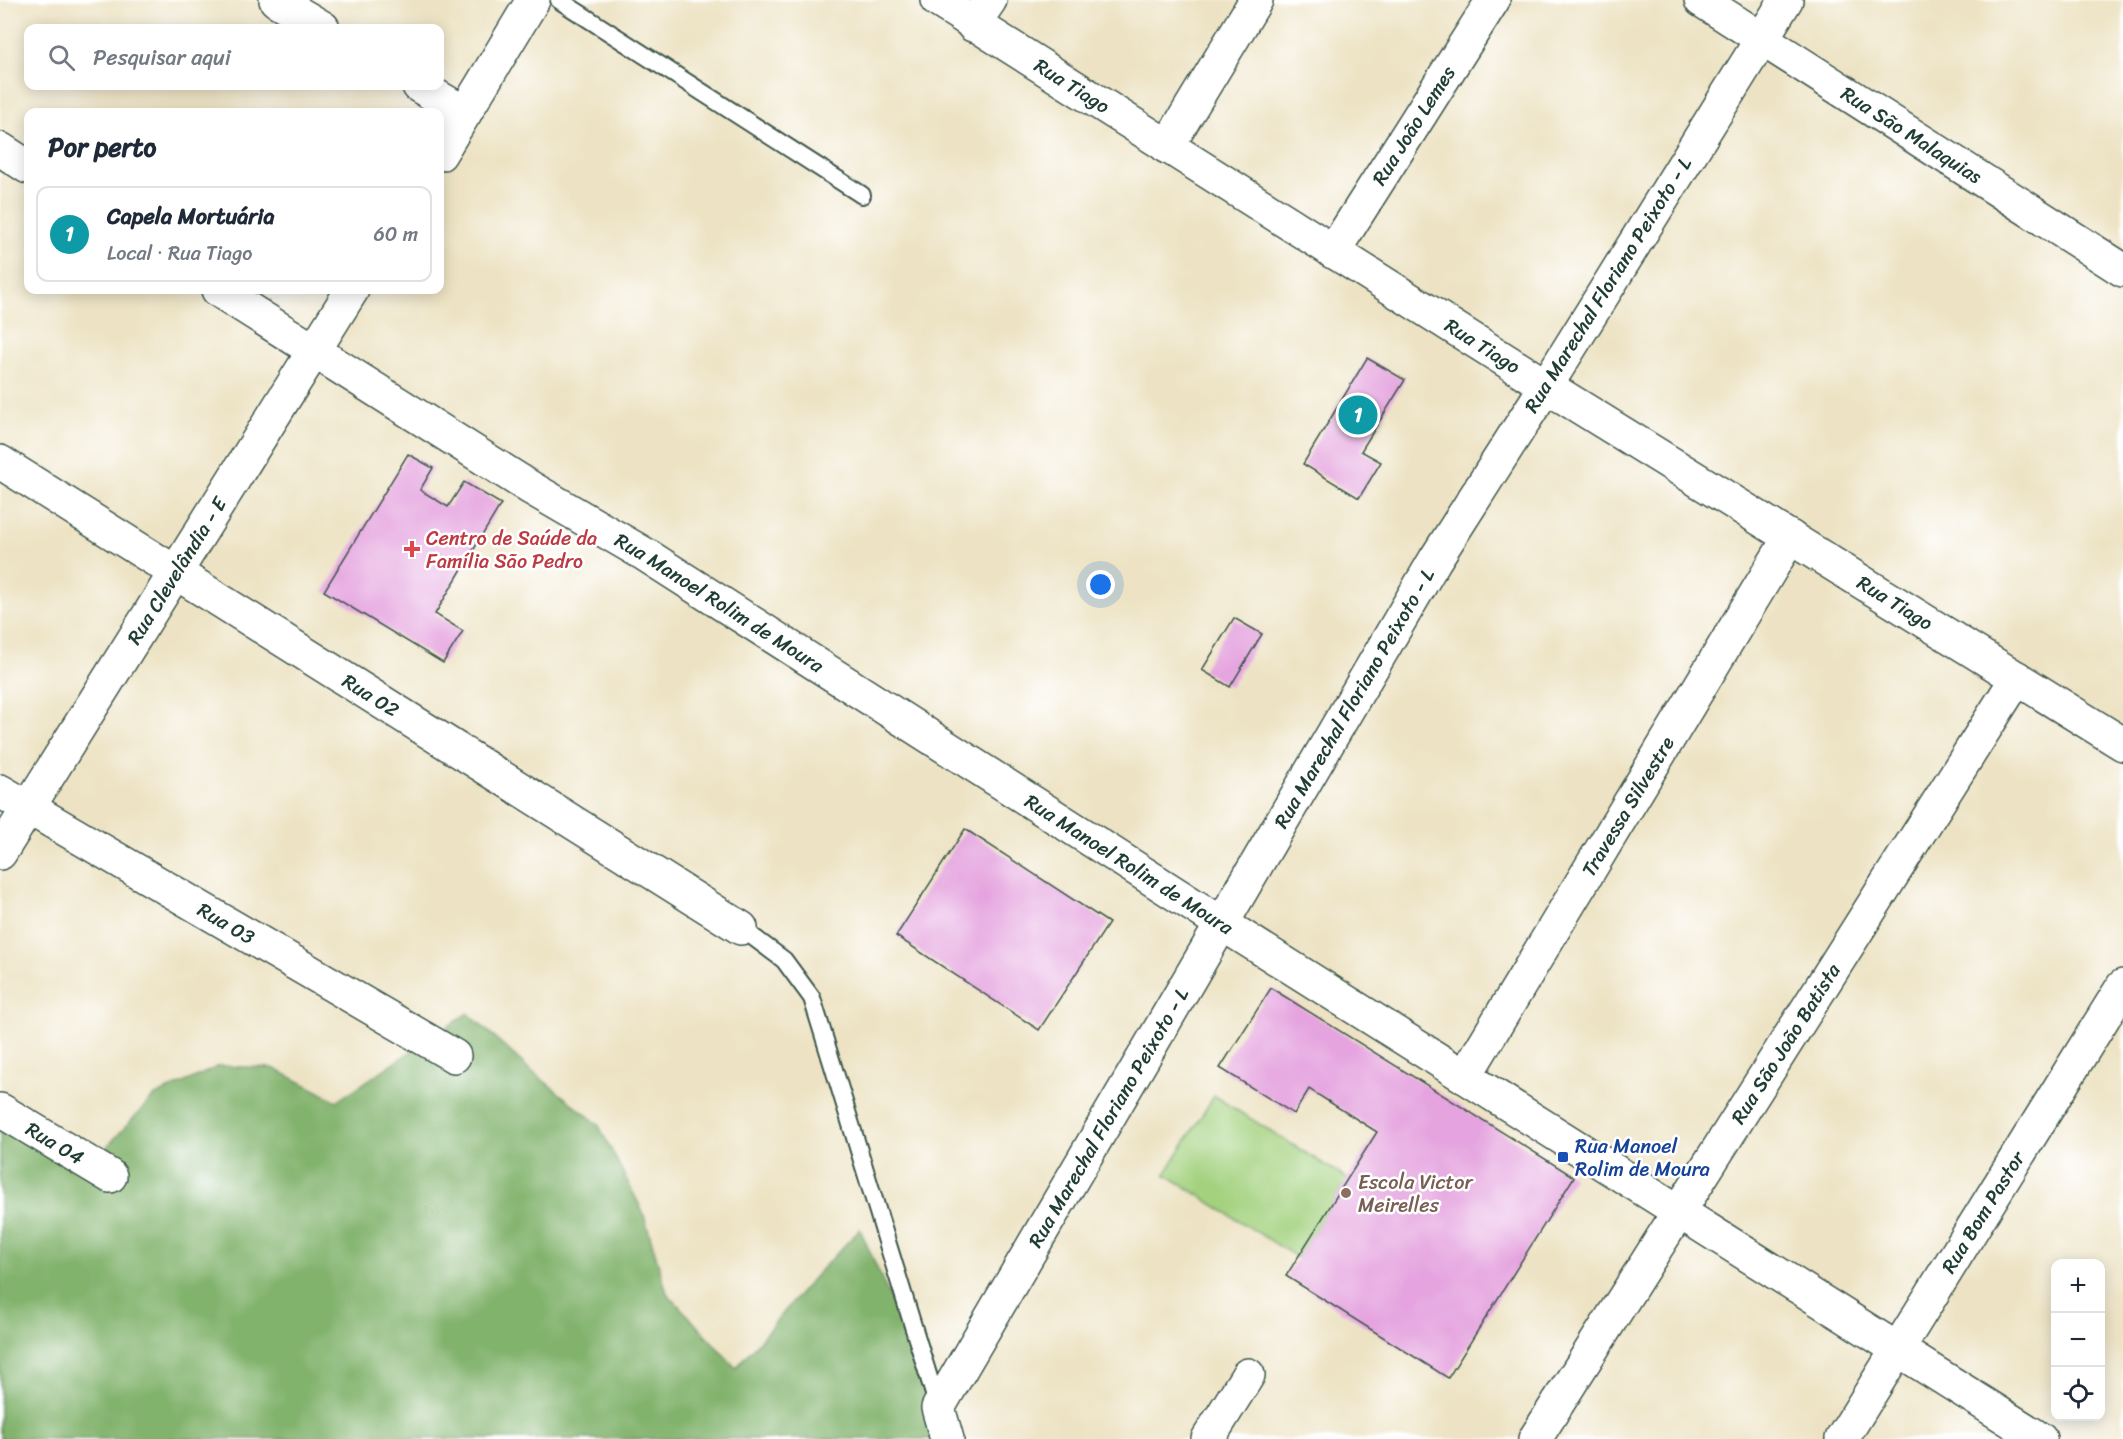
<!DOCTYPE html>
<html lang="pt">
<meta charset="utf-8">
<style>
:root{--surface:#fff;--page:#f2f2f3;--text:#1f2937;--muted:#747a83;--line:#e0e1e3;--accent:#2563eb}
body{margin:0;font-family:Sriracha,sans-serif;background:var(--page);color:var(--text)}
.controls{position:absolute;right:18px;bottom:18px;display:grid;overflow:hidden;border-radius:12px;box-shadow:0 3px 15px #0003}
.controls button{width:54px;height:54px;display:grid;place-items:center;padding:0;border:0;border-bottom:2px solid var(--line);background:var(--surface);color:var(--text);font:30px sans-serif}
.you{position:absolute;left:1101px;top:585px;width:21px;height:21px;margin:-15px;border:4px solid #fff;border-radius:50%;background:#1a73e8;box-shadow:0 0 0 9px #1a73e833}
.badge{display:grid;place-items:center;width:39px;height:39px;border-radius:50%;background:var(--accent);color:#fff;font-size:20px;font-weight:700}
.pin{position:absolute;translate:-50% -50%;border:3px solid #fff;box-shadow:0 2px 6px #0006}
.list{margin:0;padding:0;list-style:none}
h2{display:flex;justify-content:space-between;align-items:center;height:78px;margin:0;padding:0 24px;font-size:26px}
h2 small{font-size:20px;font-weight:400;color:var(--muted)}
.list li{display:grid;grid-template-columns:39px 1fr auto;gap:18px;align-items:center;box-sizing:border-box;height:96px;margin:0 12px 12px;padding:0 12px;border:2px solid var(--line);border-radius:12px}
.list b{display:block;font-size:22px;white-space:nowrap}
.list p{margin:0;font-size:20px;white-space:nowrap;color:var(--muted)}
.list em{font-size:20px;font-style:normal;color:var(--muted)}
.icon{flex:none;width:33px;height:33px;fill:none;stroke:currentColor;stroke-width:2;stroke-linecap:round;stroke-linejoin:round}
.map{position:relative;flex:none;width:2123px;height:1439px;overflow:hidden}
.search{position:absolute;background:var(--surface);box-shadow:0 3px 15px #0003;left:24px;top:24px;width:420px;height:66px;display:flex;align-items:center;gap:15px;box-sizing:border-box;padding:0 21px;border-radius:12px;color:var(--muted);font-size:22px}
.panel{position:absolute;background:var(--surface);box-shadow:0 3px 15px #0003;left:24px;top:108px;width:420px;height:186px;border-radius:12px}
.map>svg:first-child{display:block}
</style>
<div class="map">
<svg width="2123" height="1439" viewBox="0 0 2123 1439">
<rect width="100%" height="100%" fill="#fff"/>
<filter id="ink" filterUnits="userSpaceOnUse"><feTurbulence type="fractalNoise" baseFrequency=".0167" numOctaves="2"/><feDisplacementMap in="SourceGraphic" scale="12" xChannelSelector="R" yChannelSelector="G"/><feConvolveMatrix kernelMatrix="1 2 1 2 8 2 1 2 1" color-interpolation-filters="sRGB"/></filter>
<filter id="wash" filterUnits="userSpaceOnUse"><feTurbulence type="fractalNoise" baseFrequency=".008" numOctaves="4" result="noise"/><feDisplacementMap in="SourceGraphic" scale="24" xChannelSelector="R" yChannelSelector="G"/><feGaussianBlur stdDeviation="1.35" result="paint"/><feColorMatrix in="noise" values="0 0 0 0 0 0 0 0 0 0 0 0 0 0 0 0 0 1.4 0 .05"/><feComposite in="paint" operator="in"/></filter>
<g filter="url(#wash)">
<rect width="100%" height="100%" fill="#ede3c4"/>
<path fill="#a3d17e" stroke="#618759" stroke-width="1.5" d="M 1214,1096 L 1348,1179 L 1298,1258 L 1165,1174 Z"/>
<path fill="#82b36d" stroke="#507850" stroke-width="1.5" d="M 468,1013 L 529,1069 L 598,1124 L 643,1212 L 667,1293 L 736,1368 L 815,1276 L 860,1229 L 938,1408 L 947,1439 L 0,1439 L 0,1110 L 91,1164 L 153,1097 L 219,1066 L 273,1068 L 337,1101 Z"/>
<g id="blocks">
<path fill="#e5a4df" d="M 1367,358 L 1405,380 L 1361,451 L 1381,462 L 1359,498 L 1303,464 Z
M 408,454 L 433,468 L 420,490 L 448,507 L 464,482 L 501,504 L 435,614 L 463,631 L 443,663 L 324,591 Z
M 1234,618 L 1262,634 L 1230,687 L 1202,670 Z
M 965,829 L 1109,923 L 1039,1030 L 896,936 Z
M 1271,988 L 1574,1177 L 1448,1378 L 1286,1276 L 1377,1132 L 1309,1089 L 1294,1114 L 1220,1068 Z"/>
</g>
</g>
<g filter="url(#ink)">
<use href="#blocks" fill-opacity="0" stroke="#3e564a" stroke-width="1.5"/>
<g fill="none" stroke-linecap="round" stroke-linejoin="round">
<g stroke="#3e564a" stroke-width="20">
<path id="service" d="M 559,0 L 862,195
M 741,928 L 784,960 L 812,998 L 938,1407"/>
</g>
<g stroke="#3e564a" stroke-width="36">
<g id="minor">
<path d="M 276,0 L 323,28"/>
<path id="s1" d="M 937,0 L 1546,386 L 2123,744"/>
<path id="s2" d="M 1701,0 L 2123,270"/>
<path d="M 973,25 L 990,0"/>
<path d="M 419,86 L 465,113"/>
<path d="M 1167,147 L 1256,0"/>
<path d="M 0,149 L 28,167"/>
<path d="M 440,154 L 533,0"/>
<path id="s3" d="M 1333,252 L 1493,0"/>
<path id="s4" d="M 218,290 L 531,488 L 646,555 L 1224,925 L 2040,1439"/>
<path id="s5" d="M 0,462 L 741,928"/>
<path id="s6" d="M 0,791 L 454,1056"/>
<path id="s7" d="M 0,853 L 352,290"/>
<path id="s8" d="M 1465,1076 L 1790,537"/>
<path id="s9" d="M 0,1110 L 110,1176"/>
<path id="s10" d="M 947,1439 L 938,1408 L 1435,560 L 1546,386"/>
<path d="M 1208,1439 L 1248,1375"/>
<path id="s11" d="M 1535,1439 L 2017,678"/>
<path id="s12" d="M 1842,1439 L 2123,986"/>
</g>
</g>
<g stroke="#3e564a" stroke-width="36">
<path id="tertiary" d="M 1546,386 L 1786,0"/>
</g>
<use href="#service" stroke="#fff" stroke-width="16"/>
<use href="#minor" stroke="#fff" stroke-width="33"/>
<use href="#tertiary" stroke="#fff" stroke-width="33"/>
</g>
</g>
<path fill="#e0444e" stroke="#fff" stroke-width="2" d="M409 540h6v6h6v6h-6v6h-6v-6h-6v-6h6z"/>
<rect fill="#1a4fb4" stroke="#fff" stroke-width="2" x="1557" y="1151" width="12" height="12" rx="3"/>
<circle fill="#8d6e63" stroke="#fff" stroke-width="2" cx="1346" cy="1193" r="6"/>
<g text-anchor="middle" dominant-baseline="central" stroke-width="5" stroke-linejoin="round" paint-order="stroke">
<g font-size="20" fill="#1f3d34" stroke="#fff">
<text stroke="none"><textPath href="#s1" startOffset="160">Rua Tiago</textPath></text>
<text stroke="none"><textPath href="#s3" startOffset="150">Rua João Lemes</textPath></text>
<text stroke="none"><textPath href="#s2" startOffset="250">Rua São Malaquias</textPath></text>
<text transform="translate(1608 285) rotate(-58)">Rua Marechal Floriano Peixoto - L</text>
<text stroke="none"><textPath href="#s1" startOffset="646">Rua Tiago</textPath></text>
<text stroke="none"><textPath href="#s7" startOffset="333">Rua Clevelândia - E</textPath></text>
<text stroke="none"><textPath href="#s1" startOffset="1132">Rua Tiago</textPath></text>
<text stroke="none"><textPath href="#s4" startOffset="591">Rua Manoel Rolim de Moura</textPath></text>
<text stroke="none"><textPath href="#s5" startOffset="438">Rua 02</textPath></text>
<text stroke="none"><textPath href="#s10" startOffset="855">Rua Marechal Floriano Peixoto - L</textPath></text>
<text stroke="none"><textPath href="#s8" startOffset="315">Travessa Silvestre</textPath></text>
<text stroke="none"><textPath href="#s4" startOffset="1077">Rua Manoel Rolim de Moura</textPath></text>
<text stroke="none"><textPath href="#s6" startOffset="262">Rua 03</textPath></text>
<text stroke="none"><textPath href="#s11" startOffset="468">Rua São João Batista</textPath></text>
<text stroke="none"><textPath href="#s10" startOffset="369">Rua Marechal Floriano Peixoto - L</textPath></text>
<text stroke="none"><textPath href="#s9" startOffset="64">Rua 04</textPath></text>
<text stroke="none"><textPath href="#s12" startOffset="267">Rua Bom Pastor</textPath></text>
</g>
<g font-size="20" fill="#be3a42" stroke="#fff" text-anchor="start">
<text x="426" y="538">Centro de Saúde da<tspan x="426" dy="23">Família São Pedro</tspan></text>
</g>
<g font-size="20" fill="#164399" stroke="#fff" text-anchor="start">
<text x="1575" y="1146">Rua Manoel<tspan x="1575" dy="23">Rolim de Moura</tspan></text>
</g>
<g font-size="20" fill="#785e54" stroke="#fff" text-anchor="start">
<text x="1358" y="1182">Escola Victor<tspan x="1358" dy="23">Meirelles</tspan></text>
</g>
</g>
</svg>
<div class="controls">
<button>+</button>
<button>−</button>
<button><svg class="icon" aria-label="locate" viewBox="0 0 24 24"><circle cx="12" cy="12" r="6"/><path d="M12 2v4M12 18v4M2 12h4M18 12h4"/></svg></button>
</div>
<div class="you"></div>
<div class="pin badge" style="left:1358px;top:415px;background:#0f9aa8">1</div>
<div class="search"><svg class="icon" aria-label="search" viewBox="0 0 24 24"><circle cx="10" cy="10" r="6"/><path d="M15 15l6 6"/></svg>Pesquisar aqui</div>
<section class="panel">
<h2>Por perto<small></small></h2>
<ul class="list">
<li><span class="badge" style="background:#0f9aa8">1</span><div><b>Capela Mortuária</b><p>Local · Rua Tiago</p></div><em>60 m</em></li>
</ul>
</section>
</div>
